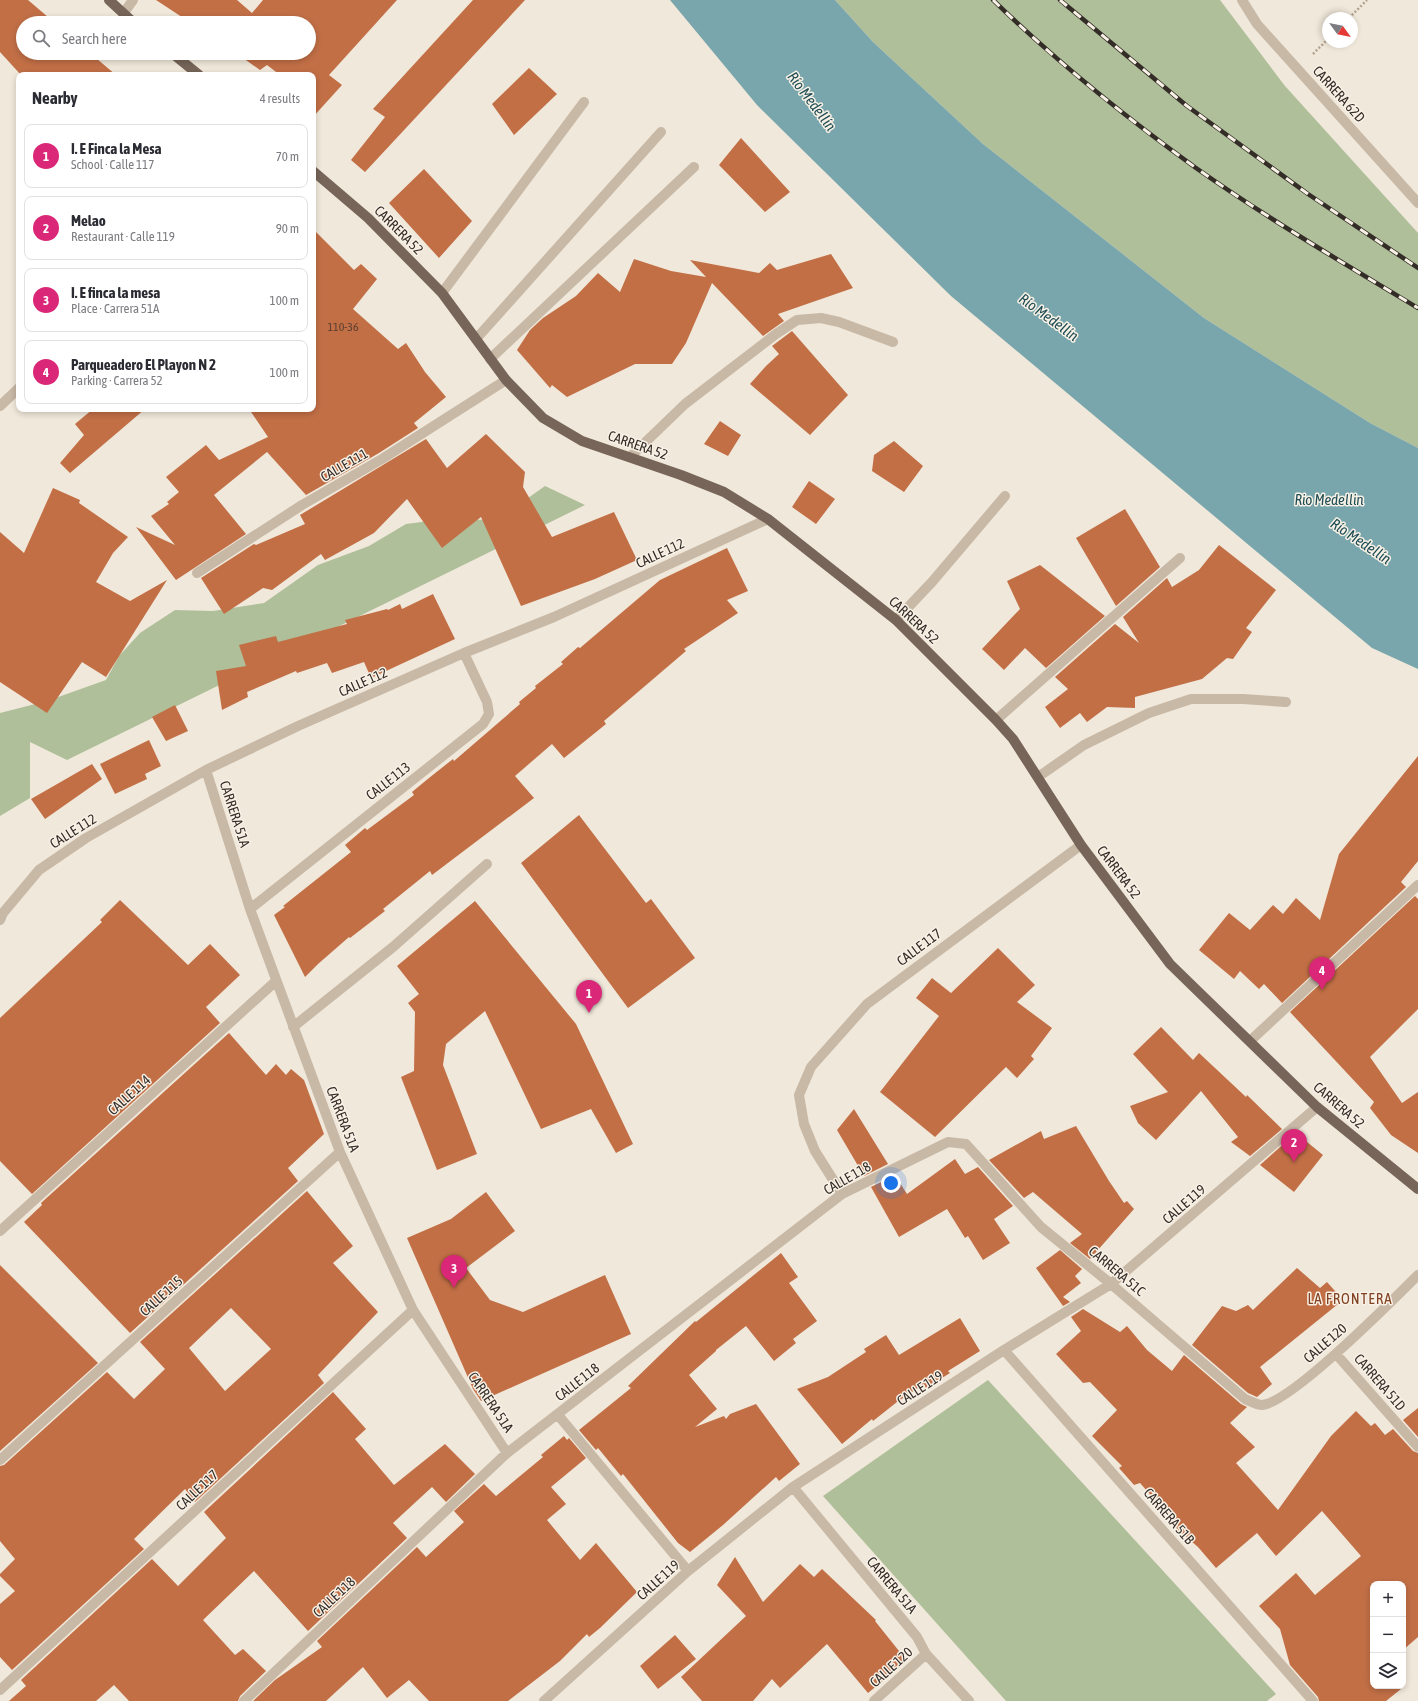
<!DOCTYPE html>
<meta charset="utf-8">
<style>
:root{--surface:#fff;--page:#f7f7f7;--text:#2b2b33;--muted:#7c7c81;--line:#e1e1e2;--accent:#db2777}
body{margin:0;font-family:"Asap Condensed",sans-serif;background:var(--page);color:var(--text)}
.controls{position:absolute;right:12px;bottom:12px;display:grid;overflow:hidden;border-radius:8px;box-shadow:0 2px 6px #0003}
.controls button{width:36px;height:36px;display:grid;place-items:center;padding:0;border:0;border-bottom:1px solid var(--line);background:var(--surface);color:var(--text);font:20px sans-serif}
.compass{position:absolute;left:1322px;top:12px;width:36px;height:36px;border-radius:50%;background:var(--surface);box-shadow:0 2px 6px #0003;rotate:123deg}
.you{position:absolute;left:891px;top:1183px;width:14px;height:14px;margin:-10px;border:3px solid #fff;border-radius:50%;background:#1a73e8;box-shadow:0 0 0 6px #1a73e833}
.badge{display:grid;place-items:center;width:26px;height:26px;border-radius:50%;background:var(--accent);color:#fff;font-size:13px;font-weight:700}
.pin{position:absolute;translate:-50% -33px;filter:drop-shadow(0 1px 2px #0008)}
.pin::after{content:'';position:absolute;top:21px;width:14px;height:12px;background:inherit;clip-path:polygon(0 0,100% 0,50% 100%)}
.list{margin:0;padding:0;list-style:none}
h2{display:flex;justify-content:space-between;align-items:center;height:52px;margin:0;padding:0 16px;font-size:17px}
h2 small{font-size:13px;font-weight:400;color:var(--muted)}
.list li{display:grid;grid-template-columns:26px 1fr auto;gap:12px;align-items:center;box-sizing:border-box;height:64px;margin:0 8px 8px;padding:0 8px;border:1px solid var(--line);border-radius:8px}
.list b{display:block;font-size:15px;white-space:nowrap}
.list p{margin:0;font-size:13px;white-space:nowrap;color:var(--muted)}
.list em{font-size:13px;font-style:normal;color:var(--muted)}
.icon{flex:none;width:22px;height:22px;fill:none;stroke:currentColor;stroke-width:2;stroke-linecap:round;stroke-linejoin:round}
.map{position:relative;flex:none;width:1418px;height:1701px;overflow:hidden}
.search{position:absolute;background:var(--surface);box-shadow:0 2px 6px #0003;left:16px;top:16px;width:300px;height:44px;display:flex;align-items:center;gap:10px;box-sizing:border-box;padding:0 14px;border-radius:22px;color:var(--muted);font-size:15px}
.panel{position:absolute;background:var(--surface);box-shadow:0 2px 6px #0003;left:16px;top:72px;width:300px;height:340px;border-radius:8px}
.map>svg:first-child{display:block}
</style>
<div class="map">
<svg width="1418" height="1701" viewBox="0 0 1418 1701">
<rect width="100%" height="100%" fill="#f0e8da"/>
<path fill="#afbf9a" d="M 835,0 L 1220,0 L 1285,86 L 1418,233 L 1418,448 L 1370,423 L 1204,318 L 983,144 L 873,42 Z
M 545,486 L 585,505 L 67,760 L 30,742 L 30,798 L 0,816 L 0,713 L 47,701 L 106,680 L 119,656 L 140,633 L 175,610 L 213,611 L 264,603 L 318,565 L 369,546 L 406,524 L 445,519 L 497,520 Z
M 988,1380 L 1276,1694 L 1267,1701 L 1006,1701 L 823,1496 Z"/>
<path fill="#79a6ac" d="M 670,0 L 835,0 L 873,42 L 983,144 L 1204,318 L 1370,423 L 1418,448 L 1418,669 L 1372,648 L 951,296 L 757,105 Z"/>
<path fill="#c26f46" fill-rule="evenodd" d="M 0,0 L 28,0 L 55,23 L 23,23 L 23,53 L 90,53 L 116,75 L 21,75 L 0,52 Z
M 156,0 L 237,0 L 252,13 L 263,0 L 397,0 L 329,75 L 342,85 L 313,117 L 313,75 L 280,75 L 267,65 L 260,70 L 236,53 L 309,53 L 309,23 L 191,23 Z
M 473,0 L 525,0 L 365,172 L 351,160 L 385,117 L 373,109 Z
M 529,68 L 557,94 L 514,135 L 492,104 Z
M 741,138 L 790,192 L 765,212 L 719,165 Z
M 424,169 L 472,221 L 439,258 L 389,203 Z
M 313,229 L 354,270 L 361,264 L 377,279 L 353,309 L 398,349 L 406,343 L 425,372 L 446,397 L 414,423 L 418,428 L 379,453 L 306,495 L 267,452 L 214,495 L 246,534 L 176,580 L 136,527 L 175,545 L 151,516 L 169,504 L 167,502 L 179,492 L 166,477 L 206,445 L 219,460 L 268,437 L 249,409 L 313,409 Z
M 831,254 L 853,288 L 778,314 L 784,321 L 763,336 L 712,283 L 686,343 L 672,364 L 635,364 L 567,397 L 552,385 L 550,388 L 517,350 L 530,330 L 543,318 L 576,296 L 598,273 L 620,292 L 634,259 L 671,271 L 706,277 L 690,260 L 759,273 L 770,263 L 777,270 Z
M 792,331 L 848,395 L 810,435 L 750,384 L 766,366 L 779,354 L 772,346 Z
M 93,409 L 145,409 L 70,473 L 60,463 L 84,435 L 75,424 Z
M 720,421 L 741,435 L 728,456 L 704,444 Z
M 486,434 L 525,472 L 523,487 L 552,537 L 614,512 L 637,560 L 595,579 L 521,606 L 481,517 L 442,548 L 407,499 L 374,533 L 325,560 L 321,554 L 272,590 L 263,588 L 224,614 L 201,578 L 254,544 L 256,545 L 305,524 L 300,515 L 426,439 L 447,468 Z
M 894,441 L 923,466 L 904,492 L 872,471 L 874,455 Z
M 809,481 L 835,499 L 816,524 L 792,507 Z
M 53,488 L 80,500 L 79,503 L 128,537 L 113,553 L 96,582 L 130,601 L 167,580 L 106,677 L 82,662 L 47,713 L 0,682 L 0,532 L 24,553 Z
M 1125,509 L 1160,567 L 1116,606 L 1076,538 Z
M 1219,545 L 1276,590 L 1246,628 L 1252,632 L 1233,659 L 1227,658 L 1202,679 L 1135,697 L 1135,708 L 1107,707 L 1087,722 L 1080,713 L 1060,728 L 1045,707 L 1068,689 L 1055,677 L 1115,624 L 1139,643 L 1123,617 L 1167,578 L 1172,587 L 1199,570 Z
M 727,548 L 748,591 L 727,600 L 738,613 L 684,649 L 686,651 L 604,721 L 606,724 L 564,758 L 552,744 L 515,776 L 534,798 L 432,875 L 430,871 L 383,909 L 385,911 L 350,938 L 349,937 L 318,964 L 305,977 L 274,915 L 285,907 L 283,906 L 351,852 L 345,845 L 365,828 L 367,830 L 414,795 L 412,792 L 429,778 L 453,759 L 454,761 L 520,704 L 519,702 L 536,688 L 535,686 L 563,664 L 561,662 L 578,647 L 580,648 L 660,580 Z
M 1040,565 L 1105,616 L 1046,668 L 1025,648 L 1004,670 L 982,649 L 1020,609 L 1007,581 Z
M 433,594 L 455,639 L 371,678 L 364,662 L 332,673 L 327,663 L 297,673 L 296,671 L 247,692 L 248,697 L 222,710 L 216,671 L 246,666 L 239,645 L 276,636 L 278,642 L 347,624 L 345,620 L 387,609 L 388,610 L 400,604 L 402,609 Z
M 175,705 L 188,731 L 166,741 L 152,717 Z
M 149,740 L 161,766 L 145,774 L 147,779 L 115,794 L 100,764 Z
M 1418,756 L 1418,861 L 1401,882 L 1406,887 L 1282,1003 L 1264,984 L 1259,989 L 1240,971 L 1234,979 L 1199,950 L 1229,913 L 1250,930 L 1273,905 L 1283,914 L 1296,898 L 1320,920 L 1339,854 Z
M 92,764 L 102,779 L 45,819 L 31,799 Z
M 579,815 L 646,903 L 651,899 L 695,958 L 628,1008 L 521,863 Z
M 1415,896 L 1418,899 L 1418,1009 L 1370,1057 L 1402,1103 L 1418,1092 L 1418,1153 L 1391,1135 L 1370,1108 L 1374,1102 L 1290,1012 Z
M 120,900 L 188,965 L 210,944 L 240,975 L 206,1007 L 220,1023 L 32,1194 L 0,1161 L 0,1018 L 102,922 L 100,920 Z
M 475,901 L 576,1024 L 633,1144 L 616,1153 L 591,1109 L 541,1129 L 485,1011 L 446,1044 L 443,1065 L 477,1154 L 437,1170 L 401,1077 L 414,1071 L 415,1012 L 408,1003 L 419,994 L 397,966 Z
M 998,948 L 1035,985 L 1017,1002 L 1052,1028 L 1031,1056 L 1034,1059 L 1017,1078 L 1006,1067 L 935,1137 L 880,1092 L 939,1016 L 916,998 L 932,978 L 951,993 Z
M 1161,1027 L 1193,1060 L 1199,1053 L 1246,1097 L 1247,1095 L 1282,1129 L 1250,1156 L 1231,1142 L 1238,1137 L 1201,1091 L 1156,1140 L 1138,1123 L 1130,1106 L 1168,1092 L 1133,1054 Z
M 229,1033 L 266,1075 L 276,1064 L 286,1075 L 291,1069 L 304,1080 L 324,1134 L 288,1168 L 298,1181 L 130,1333 L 24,1222 L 42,1205 L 41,1203 Z
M 854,1109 L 888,1164 L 864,1176 L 837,1130 Z
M 1076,1126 L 1109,1181 L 1124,1203 L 1127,1201 L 1134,1209 L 1090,1259 L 1070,1243 L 1082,1234 L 1033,1192 L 1024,1198 L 989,1160 L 1041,1131 L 1044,1139 Z
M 1296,1133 L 1323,1155 L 1294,1192 L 1260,1165 Z
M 955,1159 L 965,1174 L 978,1167 L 1013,1206 L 994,1219 L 1010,1243 L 983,1260 L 968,1236 L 965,1238 L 947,1209 L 899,1237 L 871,1187 L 895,1175 L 907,1194 Z
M 307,1191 L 353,1246 L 333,1263 L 378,1312 L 318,1375 L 324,1383 L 195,1502 L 185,1489 L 134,1539 L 144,1549 L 12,1670 L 0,1657 L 0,1604 L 15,1591 L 0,1576 L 0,1574 L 15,1559 L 0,1541 L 0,1466 L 4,1465 L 107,1372 L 134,1399 L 165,1369 L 140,1342 ZM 231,1308 L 271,1349 L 225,1391 L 189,1348 Z
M 486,1192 L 515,1231 L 466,1268 L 490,1300 L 523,1312 L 605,1275 L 631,1334 L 481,1401 L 473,1389 L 407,1238 L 451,1219 Z
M 1060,1250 L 1082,1269 L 1075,1276 L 1081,1283 L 1063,1297 L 1070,1302 L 1063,1306 L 1036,1268 Z
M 781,1253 L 798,1277 L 789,1283 L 817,1321 L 793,1339 L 796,1343 L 774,1361 L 746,1326 L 716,1350 L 716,1351 L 689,1375 L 717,1409 L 695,1427 L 724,1416 L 726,1419 L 730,1414 L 756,1404 L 800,1464 L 779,1481 L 776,1477 L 723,1525 L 690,1552 L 678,1543 L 623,1474 L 621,1476 L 598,1448 L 596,1450 L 579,1430 L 631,1388 L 628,1386 L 695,1321 L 696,1322 Z
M 0,1265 L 98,1363 L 0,1451 Z
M 1297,1268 L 1320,1288 L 1327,1282 L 1343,1300 L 1260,1367 L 1272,1384 L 1257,1397 L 1248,1393 L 1192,1345 L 1222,1306 L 1236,1311 L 1248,1305 L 1253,1310 Z
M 1083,1309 L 1120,1332 L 1127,1326 L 1147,1350 L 1172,1371 L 1184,1355 L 1241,1404 L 1247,1407 L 1230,1423 L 1255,1447 L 1236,1463 L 1278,1510 L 1331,1436 L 1356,1411 L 1371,1426 L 1375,1423 L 1385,1435 L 1393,1429 L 1413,1451 L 1418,1453 L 1418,1637 L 1403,1650 L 1403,1584 L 1373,1584 L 1373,1686 L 1399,1686 L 1401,1689 L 1386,1701 L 1319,1701 L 1318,1697 L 1290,1665 L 1280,1629 L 1259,1606 L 1296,1573 L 1315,1595 L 1361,1556 L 1322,1511 L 1276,1556 L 1257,1533 L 1216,1568 L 1198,1547 L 1176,1528 L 1178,1526 L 1140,1483 L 1134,1485 L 1119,1468 L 1122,1466 L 1092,1436 L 1117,1410 L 1090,1382 L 1083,1383 L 1056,1354 L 1081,1331 L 1071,1317 Z
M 960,1318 L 980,1351 L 948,1371 L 950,1373 L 926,1388 L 924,1384 L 897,1402 L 873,1421 L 872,1419 L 842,1444 L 797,1389 L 828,1377 L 866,1352 L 864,1349 L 886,1335 L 899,1355 Z
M 333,1392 L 366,1429 L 355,1439 L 394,1485 L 445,1444 L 475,1474 L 446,1502 L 432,1487 L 393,1523 L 407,1538 L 308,1631 L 254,1571 L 203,1620 L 235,1655 L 243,1649 L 266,1671 L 240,1696 L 238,1701 L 129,1701 L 114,1685 L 96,1701 L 9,1701 L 26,1686 L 21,1680 L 152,1559 L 178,1586 L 226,1538 L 204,1512 Z
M 1418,1408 L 1418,1437 L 1403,1420 Z
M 564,1436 L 567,1440 L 569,1438 L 586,1458 L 551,1487 L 566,1504 L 547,1520 L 580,1560 L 596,1543 L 637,1592 L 600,1628 L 589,1637 L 587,1634 L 560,1661 L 508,1701 L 429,1701 L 409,1680 L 387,1698 L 363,1667 L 326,1701 L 253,1701 L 275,1680 L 322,1647 L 317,1641 L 417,1547 L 426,1557 L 464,1522 L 454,1511 L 484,1484 L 496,1496 L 543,1457 L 541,1455 Z
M 735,1557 L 763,1602 L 800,1564 L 814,1577 L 822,1569 L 876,1620 L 875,1621 L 907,1661 L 868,1693 L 827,1644 L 780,1688 L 772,1679 L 753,1701 L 702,1701 L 681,1677 L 746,1616 L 717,1585 Z
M 675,1635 L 696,1659 L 658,1689 L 640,1666 Z"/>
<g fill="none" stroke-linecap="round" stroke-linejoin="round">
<path stroke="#b4a390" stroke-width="2.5" stroke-dasharray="2 2" stroke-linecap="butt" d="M 1349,18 L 1367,0
M 1313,54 L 1328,39"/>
<path stroke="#c8b8a6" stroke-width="10" d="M 1242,0 L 1257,24 L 1418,203
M 123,14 L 133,0
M 442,293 L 584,102
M 476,339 L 661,132
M 490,359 L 694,167
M 0,406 L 19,388
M 630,457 L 685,404 L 776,334 L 797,320 L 821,318 L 839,322 L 893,342
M 197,573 L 302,505 L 382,459 L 506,380
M 896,620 L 932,582 L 1005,496
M 996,720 L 1180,558
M 206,770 L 250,909 L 340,1152 L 413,1310 L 507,1453
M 1038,777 L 1084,745 L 1149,713 L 1191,699 L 1243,699 L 1286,702
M 250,909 L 483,724 L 489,714 L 487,702 L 464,653
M 0,920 L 3,913 L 39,870 L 86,838 L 206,770 L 298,726 L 464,653 L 554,617 L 768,519
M 293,1027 L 393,947 L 487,864
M 1250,1041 L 1418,885
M 842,1194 L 815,1151 L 804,1124 L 799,1095 L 811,1067 L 867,1004 L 1081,845
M 0,1231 L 276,981
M 1004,1350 L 1313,1701
M 1336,1354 L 1418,1447
M 558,1415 L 688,1571
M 0,1460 L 340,1152
M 793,1487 L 917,1637 L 926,1654 L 969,1701
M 0,1690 L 413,1310
M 244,1701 L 507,1453 L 842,1194 L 948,1142 L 966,1144 L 1041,1227 L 1111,1284 L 1245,1399 C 1250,1401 1257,1405 1262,1405 C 1291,1403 1393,1300 1418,1275
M 544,1701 L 688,1571 L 793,1487 L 1004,1350 L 1111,1284 L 1317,1107
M 874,1701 L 926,1654"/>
<path stroke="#766558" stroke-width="10" d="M 109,0 L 134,23
M 172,53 L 199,75
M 313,171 L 368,218 L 442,293 L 506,380 L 543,418 L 582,441 L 681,475 L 724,492 L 768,519 L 896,620 L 996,720 L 1013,739 L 1081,845 L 1170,964 L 1317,1107 L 1418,1189"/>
<g stroke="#342c27" stroke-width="4.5">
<path id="rail" d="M 993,0 C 1056,61 1124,116 1196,168 C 1267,218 1343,263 1418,308
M 1060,0 L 1187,106 L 1308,194 L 1418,268"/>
</g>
<use href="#rail" stroke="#f8f1e6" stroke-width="3" stroke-dasharray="9" stroke-linecap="butt"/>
</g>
<g text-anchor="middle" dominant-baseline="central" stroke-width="3" stroke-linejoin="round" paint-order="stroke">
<g font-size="12" fill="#583d2f">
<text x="343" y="327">110-36</text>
</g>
<g font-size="14" fill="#342c27" stroke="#f8f1e6">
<text transform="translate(1339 94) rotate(48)">CARRERA 62D</text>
<text transform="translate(399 230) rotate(45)">CARRERA 52</text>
<text transform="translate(638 445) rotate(19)">CARRERA 52</text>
<text transform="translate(344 465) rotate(-30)">CALLE 111</text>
<text transform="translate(660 553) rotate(-25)">CALLE 112</text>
<text transform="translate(914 620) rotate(43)">CARRERA 52</text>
<text transform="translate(363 682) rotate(-24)">CALLE 112</text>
<text transform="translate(388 781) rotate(-38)">CALLE 113</text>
<text transform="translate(235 814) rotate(72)">CARRERA 51A</text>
<text transform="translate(73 831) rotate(-32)">CALLE 112</text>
<text transform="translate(1119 872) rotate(53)">CARRERA 52</text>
<text transform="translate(919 947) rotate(-37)">CALLE 117</text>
<text transform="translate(129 1095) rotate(-42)">CALLE 114</text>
<text transform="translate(1339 1105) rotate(41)">CARRERA 52</text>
<text transform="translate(343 1119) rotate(69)">CARRERA 51A</text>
<text transform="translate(847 1178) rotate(-30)">CALLE 118</text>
<text transform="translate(1184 1204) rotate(-41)">CALLE 119</text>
<text transform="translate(1117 1271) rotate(40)">CARRERA 51C</text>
<text transform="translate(161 1296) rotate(-42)">CALLE 115</text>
<text transform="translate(1325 1343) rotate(-41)">CALLE 120</text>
<text transform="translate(577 1382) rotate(-38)">CALLE 118</text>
<text transform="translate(1380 1382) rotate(49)">CARRERA 51D</text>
<text transform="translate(920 1388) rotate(-33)">CALLE 119</text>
<text transform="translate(491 1402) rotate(56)">CARRERA 51A</text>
<text transform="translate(197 1490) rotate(-43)">CALLE 117</text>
<text transform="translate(1169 1516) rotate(49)">CARRERA 51B</text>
<text transform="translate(658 1580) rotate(-42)">CALLE 119</text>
<text transform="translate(892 1585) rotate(50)">CARRERA 51A</text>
<text transform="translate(334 1597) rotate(-43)">CALLE 118</text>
<text transform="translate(891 1667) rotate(-42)">CALLE 120</text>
</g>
<g font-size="15" font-style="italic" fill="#1e4c54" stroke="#f8f1e6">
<text transform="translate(812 101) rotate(53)">Río Medellín</text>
<text transform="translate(1049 317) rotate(36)">Río Medellín</text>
<text x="1329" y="499">Rio Medellin</text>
<text transform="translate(1361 541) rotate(34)">Río Medellín</text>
</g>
<g font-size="15" letter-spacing="1" fill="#814122" stroke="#f8f1e6">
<text x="1350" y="1298">LA FRONTERA</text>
</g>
</g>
</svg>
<div class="controls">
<button>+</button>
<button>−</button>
<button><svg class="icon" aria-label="layers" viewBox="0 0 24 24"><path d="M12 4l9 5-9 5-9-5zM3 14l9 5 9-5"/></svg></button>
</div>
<svg class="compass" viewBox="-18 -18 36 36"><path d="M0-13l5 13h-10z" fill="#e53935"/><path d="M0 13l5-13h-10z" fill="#7c7c81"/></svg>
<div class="you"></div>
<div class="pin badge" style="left:589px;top:1013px">1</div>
<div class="pin badge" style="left:1294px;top:1162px">2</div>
<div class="pin badge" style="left:454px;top:1288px">3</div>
<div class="pin badge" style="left:1322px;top:990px">4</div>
<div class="search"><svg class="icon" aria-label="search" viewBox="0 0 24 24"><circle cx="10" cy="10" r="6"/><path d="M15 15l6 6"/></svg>Search here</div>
<section class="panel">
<h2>Nearby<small>4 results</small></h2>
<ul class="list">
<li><span class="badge">1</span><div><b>I. E Finca la Mesa</b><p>School · Calle 117</p></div><em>70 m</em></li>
<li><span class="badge">2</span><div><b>Melao</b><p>Restaurant · Calle 119</p></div><em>90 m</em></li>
<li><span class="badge">3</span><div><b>I. E finca la mesa</b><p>Place · Carrera 51A</p></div><em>100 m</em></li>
<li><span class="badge">4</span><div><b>Parqueadero El Playon N 2</b><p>Parking · Carrera 52</p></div><em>100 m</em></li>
</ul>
</section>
</div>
